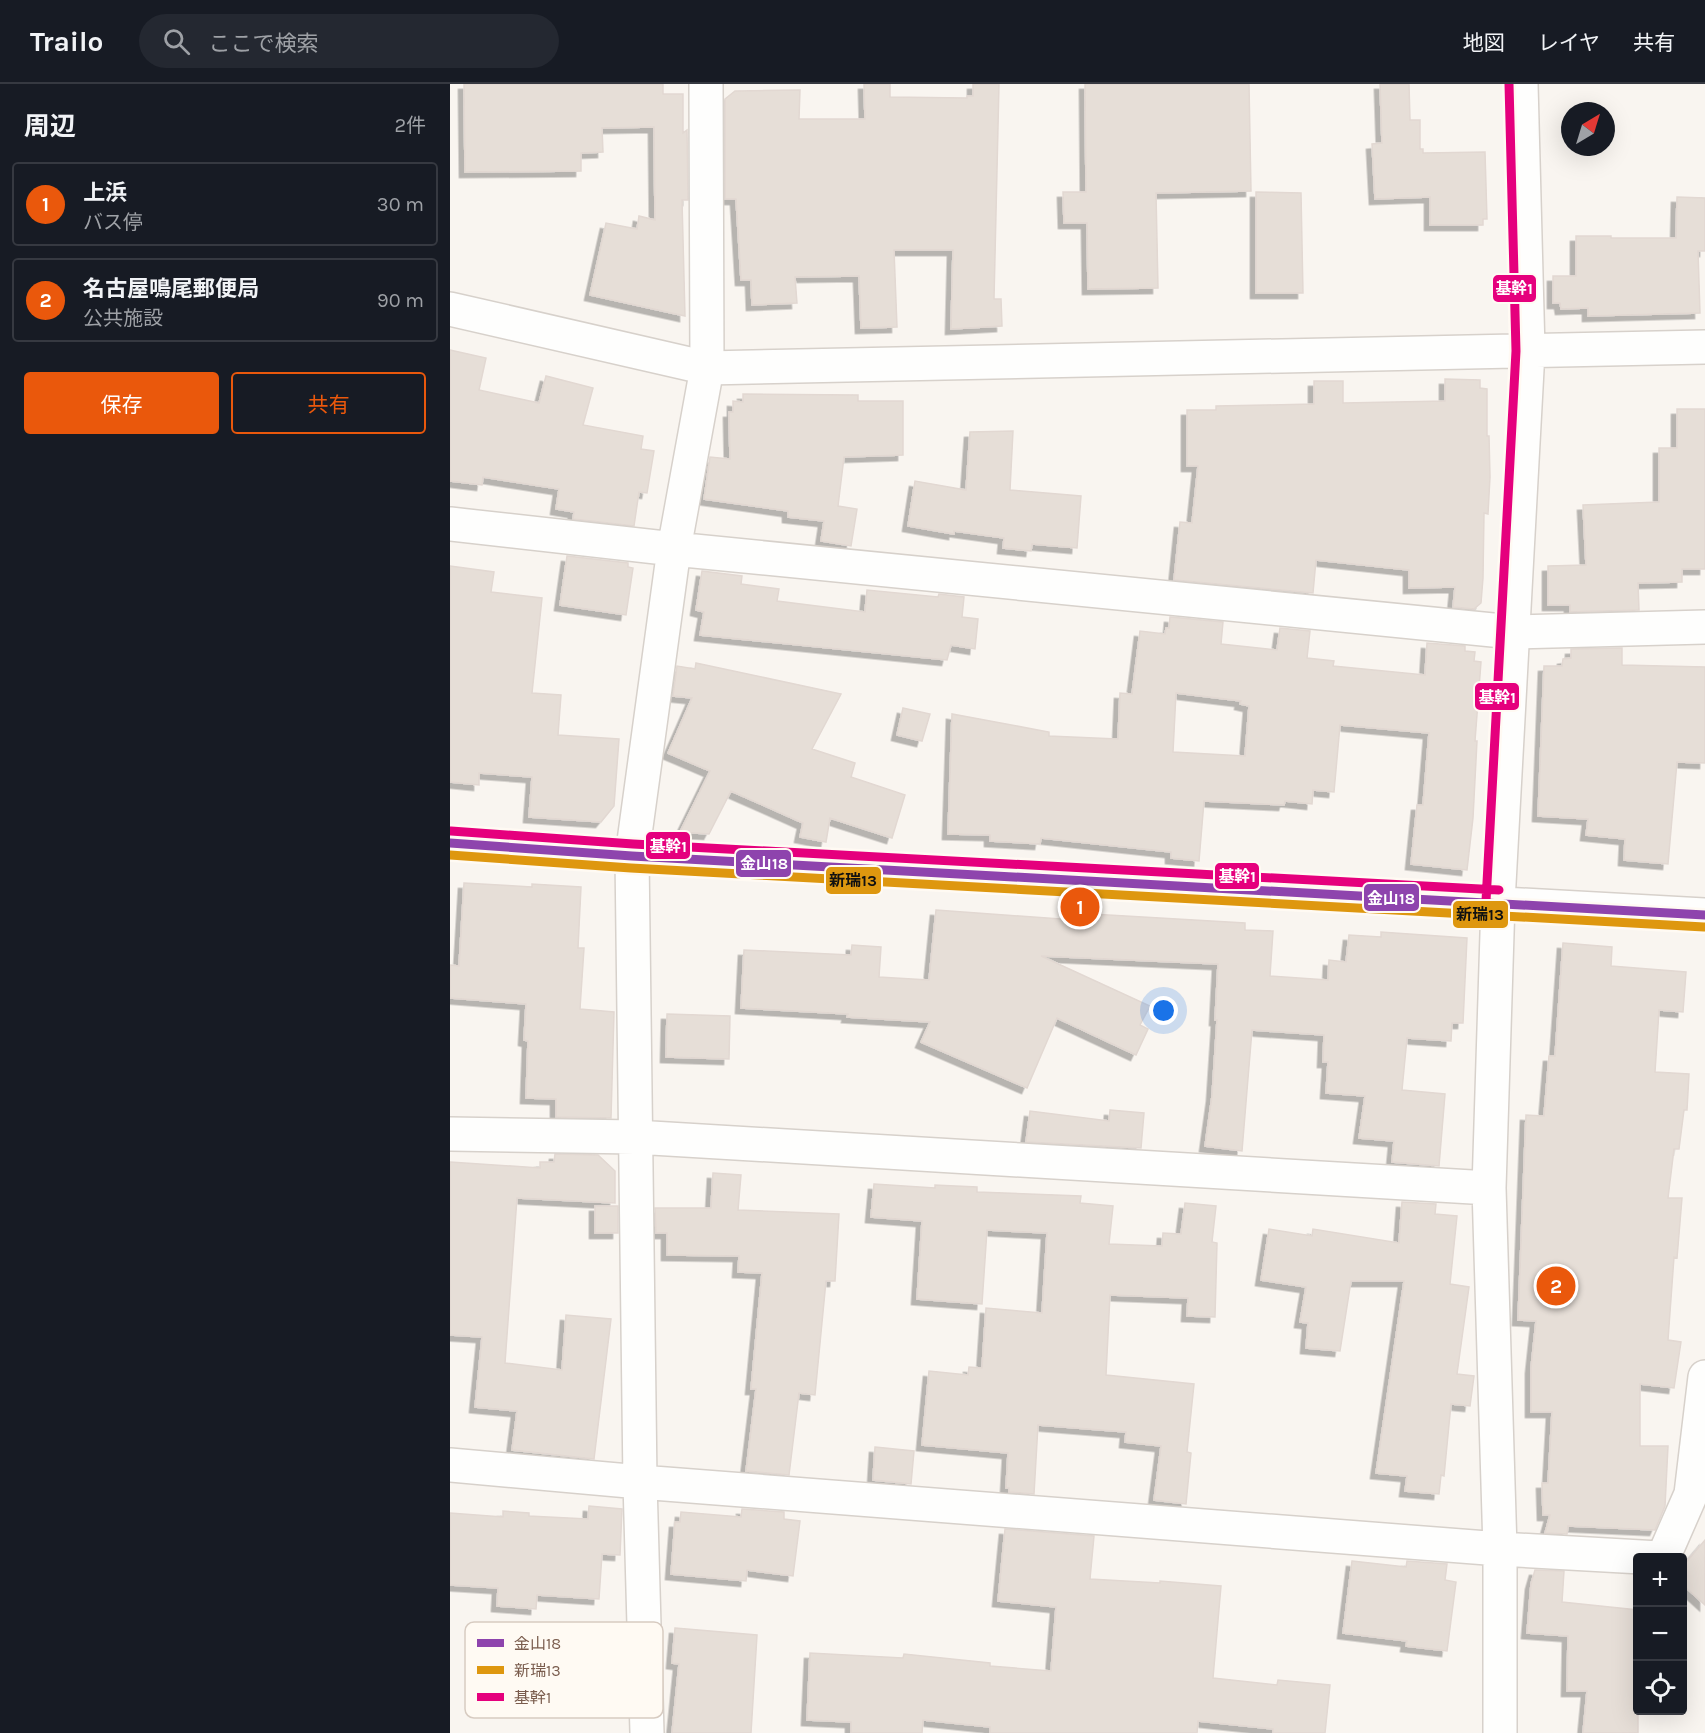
<!DOCTYPE html>
<html lang="ja">
<meta charset="utf-8">
<style>
:root{--surface:#171b24;--page:#242831;--text:#f1f3f6;--muted:#9ea1a6;--line:#363941;--accent:#ea580c}
body{margin:0;font-family:Karla,"Noto Sans JP",sans-serif;background:var(--page);color:var(--text)}
.controls{position:absolute;right:18px;bottom:18px;display:grid;overflow:hidden;border-radius:6px;box-shadow:0 6px 24px #0002}
.controls button{width:54px;height:54px;display:grid;place-items:center;padding:0;border:0;border-bottom:2px solid var(--line);background:var(--surface);color:var(--text);font:30px sans-serif}
.compass{position:absolute;left:1111px;top:18px;width:54px;height:54px;border-radius:50%;background:var(--surface);box-shadow:0 6px 24px #0002;rotate:38deg}
.you{position:absolute;left:714px;top:927px;width:21px;height:21px;margin:-15px;border:4px solid #fff;border-radius:50%;background:#1a73e8;box-shadow:0 0 0 9px #1a73e833}
.badge{display:grid;place-items:center;width:39px;height:39px;border-radius:50%;background:var(--accent);color:#fff;font-size:20px;font-weight:700}
.pin{position:absolute;translate:-50% -50%;border:3px solid #fff;box-shadow:0 2px 6px #0006}
.list{margin:0;padding:0;list-style:none}
h2{display:flex;justify-content:space-between;align-items:center;height:78px;margin:0;padding:0 24px;font-size:26px}
h2 small{font-size:20px;font-weight:400;color:var(--muted)}
.list li{display:grid;grid-template-columns:39px 1fr auto;gap:18px;align-items:center;box-sizing:border-box;height:84px;margin:0 12px 12px;padding:0 12px;border:2px solid var(--line);border-radius:6px}
.list b{display:block;font-size:22px;white-space:nowrap}
.list p{margin:0;font-size:20px;white-space:nowrap;color:var(--muted)}
.list em{font-size:20px;font-style:normal;color:var(--muted)}
.actions{display:flex;gap:12px;padding:18px 24px}
.actions a{flex:1;padding:14px 0;border:2px solid var(--accent);border-radius:6px;text-align:center;font-size:21px;color:var(--accent)}
.actions .main{background:var(--accent);color:#fff}
.icon{flex:none;width:33px;height:33px;fill:none;stroke:currentColor;stroke-width:2;stroke-linecap:round;stroke-linejoin:round}
.map{position:relative;flex:none;width:1255px;height:1649px;overflow:hidden}
header{display:flex;align-items:center;gap:36px;box-sizing:border-box;height:84px;padding:0 30px;background:var(--surface);border-bottom:2px solid var(--line)}
header strong{font-size:28px}
nav{display:flex;gap:33px;margin-inline-start:auto;font-size:21px}
.search{width:420px;height:54px;background:var(--page);display:flex;align-items:center;gap:15px;box-sizing:border-box;padding:0 21px;border-radius:33px;color:var(--muted);font-size:22px}
main{display:flex}
aside{flex:1;background:var(--surface)}
.map>svg:first-child{display:block}
</style>
<header>
<strong>Trailo</strong>
<div class="search"><svg class="icon" aria-label="search" viewBox="0 0 24 24"><circle cx="10" cy="10" r="6"/><path d="M15 15l6 6"/></svg>ここで検索</div>
<nav><a>地図</a><a>レイヤ</a><a>共有</a></nav>
</header>
<main>
<aside>
<h2>周辺<small>2件</small></h2>
<ul class="list">
<li><span class="badge">1</span><div><b>上浜</b><p>バス停</p></div><em>30 m</em></li>
<li><span class="badge">2</span><div><b>名古屋鳴尾郵便局</b><p>公共施設</p></div><em>90 m</em></li>
</ul>
<div class="actions"><a class="main">保存</a><a>共有</a></div>
</aside>
<div class="map">
<svg width="1255" height="1649" viewBox="0 0 1255 1649">
<defs>
<filter id="shadow"><feDropShadow dx="-5.5" dy="5.5" stdDeviation="0" flood-color="#0004"/></filter>
</defs>
<rect width="100%" height="100%" fill="#f9f5f0"/>
<path fill="#e6ded7" stroke="#e2d8d2" stroke-width="1.5" fill-rule="evenodd" filter="url(#shadow)" d="M 14,0 L 213,0 L 213,10 L 233,10 L 233,49 L 237,46 L 238,116 L 232,116 L 235,232 L 140,211 L 156,139 L 187,145 L 189,132 L 205,136 L 204,43 L 152,44 L 153,68 L 131,69 L 131,87 L 15,88 Z
M 414,0 L 440,0 L 440,13 L 517,14 L 517,12 L 523,12 L 523,0 L 549,0 L 544,215 L 551,215 L 552,242 L 501,245 L 503,166 L 444,166 L 447,243 L 411,244 L 409,192 L 345,193 L 347,219 L 302,221 L 301,196 L 291,196 L 286,115 L 275,115 L 275,15 L 285,7 L 350,6 L 349,35 L 415,35 Z
M 635,0 L 799,0 L 801,107 L 706,109 L 708,204 L 638,205 L 637,139 L 614,139 L 613,108 L 636,108 Z
M 930,0 L 959,0 L 960,36 L 970,36 L 970,65 L 973,65 L 973,69 L 1035,68 L 1037,135 L 1033,135 L 1033,141 L 980,141 L 980,113 L 925,115 L 922,60 L 932,59 Z
M 806,108 L 851,109 L 853,209 L 806,209 Z
M 1227,113 L 1255,114 L 1255,167 L 1248,167 L 1250,229 L 1138,232 L 1138,224 L 1111,225 L 1110,219 L 1103,219 L 1103,192 L 1126,192 L 1126,152 L 1161,152 L 1161,154 L 1226,154 Z
M 0,266 L 36,274 L 29,306 L 89,319 L 96,292 L 143,304 L 133,341 L 193,352 L 191,365 L 204,367 L 197,409 L 189,408 L 184,442 L 123,435 L 124,428 L 106,425 L 109,405 L 33,393 L 32,401 L 0,397 Z
M 995,295 L 1030,296 L 1030,304 L 1037,305 L 1037,352 L 1039,352 L 1040,393 L 1038,430 L 1034,429 L 1033,494 L 1031,519 L 1024,525 L 1003,523 L 1005,503 L 959,504 L 959,486 L 866,476 L 863,509 L 724,496 L 730,438 L 742,439 L 748,382 L 737,382 L 737,326 L 766,326 L 766,322 L 864,320 L 864,297 L 893,297 L 893,319 L 995,317 Z
M 293,310 L 408,311 L 408,317 L 453,317 L 453,371 L 394,373 L 388,422 L 407,425 L 401,462 L 371,457 L 374,437 L 338,433 L 338,427 L 254,415 L 260,373 L 280,375 L 279,328 L 283,328 L 283,317 L 293,318 Z
M 1227,325 L 1255,325 L 1255,485 L 1232,485 L 1232,498 L 1188,499 L 1189,526 L 1120,528 L 1120,521 L 1098,521 L 1098,482 L 1136,481 L 1133,421 L 1209,418 L 1209,364 L 1227,364 Z
M 563,347 L 560,406 L 631,412 L 627,464 L 582,460 L 581,467 L 553,464 L 554,454 L 504,447 L 504,450 L 458,442 L 465,397 L 516,406 L 520,348 Z
M 117,472 L 178,479 L 178,483 L 183,484 L 176,531 L 110,521 Z
M 0,482 L 44,488 L 41,508 L 92,514 L 82,609 L 111,611 L 108,651 L 169,655 L 164,722 L 151,738 L 79,733 L 82,693 L 29,689 L 29,701 L 0,698 Z
M 252,487 L 292,492 L 291,500 L 329,505 L 327,517 L 415,528 L 417,506 L 488,513 L 489,510 L 514,513 L 512,533 L 528,535 L 525,565 L 501,561 L 497,576 L 250,551 L 254,528 L 246,526 Z
M 720,533 L 773,538 L 771,560 L 827,566 L 830,544 L 860,547 L 857,574 L 884,577 L 883,582 L 975,591 L 977,559 L 1015,562 L 1015,567 L 1025,568 L 1024,577 L 1031,578 L 1025,657 L 1027,657 L 1023,734 L 1017,786 L 961,780 L 967,721 L 973,721 L 979,649 L 890,641 L 884,708 L 863,706 L 862,720 L 835,717 L 834,721 L 754,717 L 749,777 L 721,774 L 721,768 L 591,754 L 590,760 L 540,757 L 540,751 L 498,750 L 502,630 L 599,648 L 599,652 L 668,655 L 670,609 L 682,610 L 690,547 L 715,550 L 716,544 L 719,544 ZM 726,609 L 791,617 L 790,620 L 799,622 L 795,672 L 723,668 Z
M 1172,564 L 1172,581 L 1255,583 L 1255,679 L 1227,678 L 1218,780 L 1174,776 L 1175,755 L 1136,751 L 1138,735 L 1088,732 L 1094,582 L 1112,582 L 1113,575 L 1121,574 L 1121,565 Z
M 246,579 L 391,610 L 362,665 L 405,679 L 401,693 L 455,711 L 442,754 L 380,734 L 376,758 L 350,753 L 353,739 L 281,707 L 259,750 L 230,748 L 260,687 L 218,669 L 242,614 L 223,612 L 227,582 L 245,585 Z
M 453,624 L 480,630 L 472,657 L 447,651 Z
M 14,799 L 82,803 L 82,800 L 131,803 L 128,864 L 134,864 L 130,925 L 164,928 L 161,1034 L 106,1033 L 106,1015 L 76,1014 L 78,957 L 74,956 L 76,920 L 0,914 L 0,881 L 9,882 Z
M 486,826 L 639,837 L 642,830 L 795,839 L 795,846 L 823,847 L 820,892 L 878,896 L 879,876 L 896,878 L 899,851 L 931,853 L 931,848 L 1017,854 L 1013,939 L 1002,939 L 1001,957 L 957,954 L 952,1006 L 995,1010 L 989,1082 L 942,1078 L 944,1057 L 909,1054 L 915,1012 L 876,1009 L 878,978 L 873,978 L 874,951 L 802,946 L 792,1067 L 755,1062 L 762,1012 L 767,936 L 765,936 L 768,880 L 591,872 L 700,922 L 690,941 L 698,945 L 686,971 L 607,934 L 577,1004 L 471,958 L 480,938 L 397,933 L 398,930 L 291,924 L 294,866 L 401,871 L 402,861 L 431,863 L 429,893 L 479,896 Z
M 1113,859 L 1162,863 L 1161,882 L 1236,888 L 1233,928 L 1209,926 L 1205,988 L 1239,990 L 1237,1026 L 1234,1026 L 1229,1065 L 1224,1065 L 1218,1114 L 1232,1114 L 1227,1174 L 1224,1173 L 1218,1256 L 1231,1258 L 1224,1304 L 1190,1300 L 1190,1362 L 1218,1362 L 1215,1422 L 1205,1446 L 1118,1442 L 1117,1450 L 1095,1449 L 1100,1431 L 1093,1431 L 1092,1399 L 1098,1399 L 1102,1328 L 1081,1328 L 1081,1284 L 1086,1237 L 1068,1236 L 1076,1031 L 1094,1032 L 1099,972 L 1105,972 Z
M 217,930 L 280,932 L 279,975 L 216,973 Z
M 660,1026 L 694,1029 L 691,1064 L 576,1058 L 580,1027 L 659,1037 Z
M 105,1070 L 148,1071 L 165,1087 L 165,1119 L 67,1114 L 55,1279 L 112,1286 L 116,1231 L 161,1235 L 144,1375 L 62,1366 L 67,1327 L 25,1323 L 32,1253 L 0,1251 L 0,1078 L 90,1084 L 90,1078 L 104,1078 Z
M 263,1089 L 291,1091 L 288,1126 L 389,1130 L 385,1197 L 376,1197 L 365,1311 L 349,1309 L 339,1391 L 296,1387 L 306,1305 L 301,1305 L 312,1189 L 288,1188 L 289,1172 L 217,1171 L 217,1149 L 206,1149 L 205,1124 L 261,1124 Z
M 424,1100 L 485,1104 L 485,1101 L 527,1103 L 527,1108 L 631,1112 L 630,1119 L 663,1122 L 659,1160 L 712,1162 L 713,1149 L 731,1150 L 735,1119 L 766,1122 L 762,1158 L 767,1159 L 765,1233 L 737,1232 L 738,1214 L 660,1211 L 656,1291 L 744,1300 L 737,1368 L 741,1369 L 736,1420 L 704,1416 L 711,1362 L 675,1358 L 676,1348 L 588,1341 L 584,1410 L 559,1408 L 559,1404 L 556,1404 L 558,1369 L 472,1361 L 479,1287 L 518,1291 L 519,1283 L 532,1284 L 536,1224 L 592,1229 L 597,1149 L 537,1146 L 532,1220 L 467,1215 L 472,1137 L 421,1133 Z
M 952,1118 L 986,1120 L 985,1130 L 1007,1132 L 1000,1200 L 1019,1203 L 1007,1290 L 1024,1292 L 1020,1322 L 1001,1320 L 994,1392 L 991,1391 L 989,1410 L 955,1407 L 957,1392 L 926,1389 L 954,1197 L 901,1197 L 890,1267 L 856,1264 L 858,1239 L 850,1238 L 856,1203 L 811,1196 L 819,1145 L 862,1152 L 863,1145 L 949,1159 Z
M 145,1122 L 168,1122 L 168,1149 L 145,1149 Z
M 425,1363 L 464,1367 L 461,1400 L 423,1396 Z
M 139,1422 L 172,1425 L 170,1471 L 152,1470 L 149,1515 L 87,1511 L 86,1525 L 47,1522 L 48,1504 L 0,1501 L 0,1429 L 53,1433 L 53,1427 L 79,1429 L 79,1432 L 138,1435 Z
M 292,1425 L 334,1428 L 334,1435 L 350,1437 L 343,1492 L 297,1486 L 296,1497 L 221,1490 L 225,1438 L 230,1438 L 231,1428 L 291,1433 Z
M 555,1445 L 644,1452 L 640,1495 L 710,1499 L 710,1497 L 771,1502 L 763,1594 L 827,1601 L 828,1596 L 880,1601 L 875,1649 L 823,1649 L 823,1645 L 748,1637 L 747,1649 L 540,1649 L 540,1643 L 473,1636 L 472,1649 L 401,1649 L 401,1638 L 357,1636 L 360,1569 L 453,1574 L 454,1570 L 540,1579 L 540,1582 L 601,1587 L 606,1523 L 548,1517 Z
M 1255,1456 L 1255,1521 L 1233,1501 L 1233,1482 Z
M 902,1477 L 956,1483 L 957,1477 L 997,1480 L 995,1496 L 1006,1498 L 997,1567 L 956,1562 L 957,1557 L 893,1549 Z
M 1085,1486 L 1114,1487 L 1112,1518 L 1188,1526 L 1188,1649 L 1133,1649 L 1137,1607 L 1117,1607 L 1118,1552 L 1077,1549 L 1081,1500 Z
M 225,1544 L 307,1551 L 301,1649 L 222,1649 L 229,1580 L 222,1579 Z"/>
<g fill="none" stroke-linecap="round" stroke-linejoin="round">
<g stroke="#d7d1cb" stroke-width="36">
<path id="minor" d="M 0,440 L 224,465 L 1063,548 L 1255,543
M 1048,818 L 1039,1104 L 1050,1465 L 1050,1649
M 0,1050 L 185,1053 L 1039,1104
M 0,1381 L 190,1398 L 1050,1465 L 1209,1474
M 1213,1474 L 1241,1410 L 1255,1293
M 197,1649 L 190,1398 L 182,772 L 224,465 L 257,284 L 256,0"/>
</g>
<g stroke="#d7d1cb" stroke-width="36">
<path id="tertiary" d="M 0,225 L 257,284 L 1255,263
M 0,759 L 182,772 L 1255,831
M 1048,818 L 1078,267 L 1071,0"/>
</g>
<use href="#minor" stroke="#fefefd" stroke-width="33"/>
<use href="#tertiary" stroke="#fefefd" stroke-width="33"/>
<g stroke="#fffaf3" stroke-width="14">
<path id="bus-1" d="M 0,759 L 182,772 L 1255,831"/>
</g>
<g stroke="#fffaf3" stroke-width="14">
<path id="bus-2" d="M 0,771 L 181,784 L 1254,843"/>
</g>
<g stroke="#fffaf3" stroke-width="14">
<path id="bus-3" d="M 1,747 L 183,760 L 1049,806
M 1036,817 L 1066,267 L 1059,0"/>
</g>
<use href="#bus-1" stroke="#8e44ad" stroke-width="9"/>
<use href="#bus-2" stroke="#de970f" stroke-width="9"/>
<use href="#bus-3" stroke="#e5007d" stroke-width="9"/>
</g>
<rect x="15" y="1538" width="198" height="96" rx="9" fill="#fffaf3" stroke="#d7cbc1" stroke-width="1.5"/>
<rect x="27" y="1555" width="27" height="8" fill="#8e44ad"/>
<rect x="27" y="1582" width="27" height="8" fill="#de970f"/>
<rect x="27" y="1609" width="27" height="8" fill="#e5007d"/>
<g font-size="16" fill="#7a5c4d">
<text x="64" y="1565">金山18</text>
<text x="64" y="1592">新瑞13</text>
<text x="64" y="1619">基幹1</text>
</g>
<g stroke="#fffaf3" stroke-width="2">
<rect x="1042" y="190" width="45" height="29" rx="6" fill="#e5007d"/>
<rect x="1024" y="598" width="46" height="29" rx="6" fill="#e5007d"/>
<rect x="195" y="747" width="46" height="29" rx="6" fill="#e5007d"/>
<rect x="285" y="765" width="57" height="29" rx="6" fill="#8e44ad"/>
<rect x="764" y="778" width="46" height="28" rx="6" fill="#e5007d"/>
<rect x="375" y="782" width="57" height="29" rx="6" fill="#de970f"/>
<rect x="913" y="799" width="57" height="29" rx="6" fill="#8e44ad"/>
<rect x="1002" y="816" width="57" height="29" rx="6" fill="#de970f"/>
</g>
<g font-size="16" text-anchor="middle" font-weight="bold" fill="#fff">
<text x="1064" y="210">基幹1</text>
<text x="1047" y="619">基幹1</text>
<text x="218" y="768">基幹1</text>
<text x="314" y="785">金山18</text>
<text x="787" y="798">基幹1</text>
<text x="941" y="820">金山18</text>
</g>
<g font-size="16" text-anchor="middle" font-weight="bold" fill="#111">
<text x="403" y="802">新瑞13</text>
<text x="1030" y="836">新瑞13</text>
</g>
</svg>
<div class="controls">
<button>+</button>
<button>−</button>
<button><svg class="icon" aria-label="locate" viewBox="0 0 24 24"><circle cx="12" cy="12" r="6"/><path d="M12 2v4M12 18v4M2 12h4M18 12h4"/></svg></button>
</div>
<svg class="compass" viewBox="-18 -18 36 36"><path d="M0-13l5 13h-10z" fill="#e53935"/><path d="M0 13l5-13h-10z" fill="#9ea1a6"/></svg>
<div class="you"></div>
<div class="pin badge" style="left:630px;top:823px">1</div>
<div class="pin badge" style="left:1106px;top:1202px">2</div>
</div>
</main>
